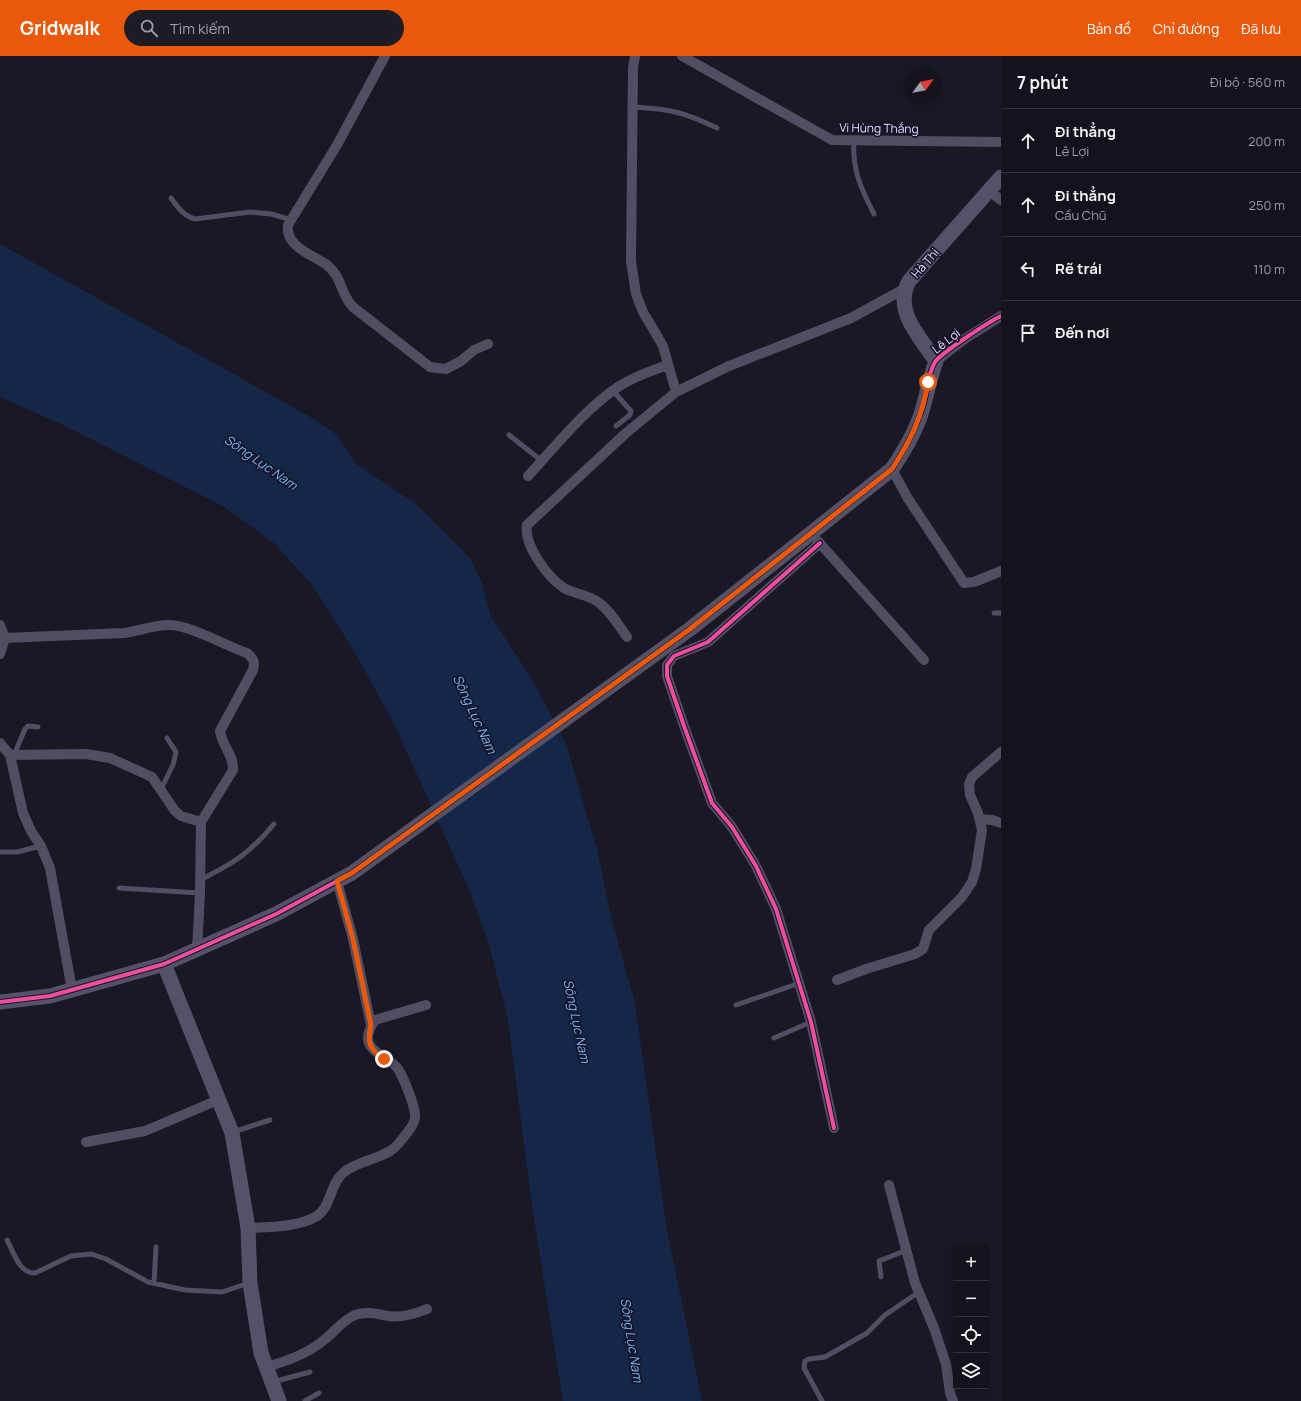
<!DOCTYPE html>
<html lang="vi">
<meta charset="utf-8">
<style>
:root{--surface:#14121b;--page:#1d1b24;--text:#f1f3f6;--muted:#9d9ea3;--line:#33323a;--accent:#ea580c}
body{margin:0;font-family:Manrope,sans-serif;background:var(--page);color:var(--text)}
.controls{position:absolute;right:12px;bottom:12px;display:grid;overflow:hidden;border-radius:0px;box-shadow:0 2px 10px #0003}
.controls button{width:36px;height:36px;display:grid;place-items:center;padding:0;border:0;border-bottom:1px solid var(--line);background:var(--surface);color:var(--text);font:20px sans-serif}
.compass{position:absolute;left:905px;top:12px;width:36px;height:36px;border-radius:50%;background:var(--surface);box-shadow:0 2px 10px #0003;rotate:57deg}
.stop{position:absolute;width:12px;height:12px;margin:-9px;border:3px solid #ea580c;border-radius:50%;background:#fff}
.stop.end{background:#ea580c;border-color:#fff;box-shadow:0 1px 4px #0008}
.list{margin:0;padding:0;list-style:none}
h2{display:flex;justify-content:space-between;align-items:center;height:52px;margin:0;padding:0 16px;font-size:17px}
h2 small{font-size:13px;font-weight:400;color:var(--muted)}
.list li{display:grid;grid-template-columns:26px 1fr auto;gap:12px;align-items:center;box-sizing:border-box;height:64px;padding:0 16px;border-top:1px solid var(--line)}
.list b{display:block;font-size:15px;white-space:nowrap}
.list p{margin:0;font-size:13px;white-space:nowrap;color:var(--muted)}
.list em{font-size:13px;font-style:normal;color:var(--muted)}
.icon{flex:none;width:22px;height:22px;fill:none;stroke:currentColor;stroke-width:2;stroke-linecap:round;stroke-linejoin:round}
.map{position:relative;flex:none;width:1001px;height:1345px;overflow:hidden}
header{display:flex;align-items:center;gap:24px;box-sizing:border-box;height:56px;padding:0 20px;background:var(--accent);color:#fff}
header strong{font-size:19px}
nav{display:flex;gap:22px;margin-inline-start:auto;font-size:14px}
.search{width:280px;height:36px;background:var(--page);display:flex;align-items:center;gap:10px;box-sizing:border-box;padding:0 14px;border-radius:22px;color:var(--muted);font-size:15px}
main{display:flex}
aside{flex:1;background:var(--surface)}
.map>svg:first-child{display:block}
</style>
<header>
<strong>Gridwalk</strong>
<div class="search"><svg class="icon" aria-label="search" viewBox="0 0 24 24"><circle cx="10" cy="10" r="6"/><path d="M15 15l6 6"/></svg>Tìm kiếm</div>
<nav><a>Bản đồ</a><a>Chỉ đường</a><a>Đã lưu</a></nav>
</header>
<main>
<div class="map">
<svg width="1001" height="1345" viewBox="0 0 1001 1345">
<rect width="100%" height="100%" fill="#1a1824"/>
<path fill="#152748" d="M 0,188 L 307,359 L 337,379 L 356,408 L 416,448 L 470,502 L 482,527 L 490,559 L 532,623 L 566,688 L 597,793 L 611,861 L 635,947 L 666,1169 L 702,1345 L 563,1345 L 532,1150 L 508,963 L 488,885 L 468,831 L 395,670 L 357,600 L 313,530 L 275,488 L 223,450 L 63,369 L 0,341 Z"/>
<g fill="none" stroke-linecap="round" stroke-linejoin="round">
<path stroke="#504e63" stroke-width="5" d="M 633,51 C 670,53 684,56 717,72
M 854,85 C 852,113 861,133 874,158
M 171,142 C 178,152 184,160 195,163 L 250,156 L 271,158 L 292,164
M 613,335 L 631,355 L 630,359 L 616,370
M 509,379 L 542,405
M 994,557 L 1001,557
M 14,699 L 25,673 L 28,670 L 38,671
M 161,733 L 173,709 L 176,696 L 167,682
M 0,796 L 17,796 L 41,790
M 200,824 C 234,807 250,797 274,768
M 119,832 L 200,837
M 736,949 L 797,928
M 774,982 L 811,966
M 233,1076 L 270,1064
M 7,1184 C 14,1197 19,1217 35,1217 L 71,1200 L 91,1198 L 106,1203 L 148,1226 L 185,1234 L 222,1236 L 249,1227
M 881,1221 L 879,1205 L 907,1194
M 154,1227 L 156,1191
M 273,1326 L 310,1316
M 305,1345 L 319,1337
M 822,1345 L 804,1312 L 805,1305 L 809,1303 L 825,1301 L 867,1277 L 885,1259 L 919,1236"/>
<path stroke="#504e63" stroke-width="10" d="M 385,0 L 337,89 L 288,169 C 285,191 313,199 327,209 C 343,222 340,238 353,251 L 430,311 L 446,313 L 461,305 L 474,294 L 488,288
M 635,0 L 633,12 L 631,205 L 636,238 L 643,256 L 663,290 L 676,336
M 682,0 L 832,84 L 1001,86
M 989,135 L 1001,144
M 936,305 L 966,282 L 1001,260
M 892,413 L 907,441 L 964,527 L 974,526 L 1001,515
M 528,420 C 553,393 587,351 618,331 C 633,321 650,315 668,309
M 816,483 L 924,604
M 820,487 L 708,586 L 674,600 L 667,609 L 667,620 L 684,670 L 712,747 L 732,771 L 756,810 L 776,853 L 811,966 L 834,1072
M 0,569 L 5,582 L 0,598
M 627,581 C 618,569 610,554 598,546 C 587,538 574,538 564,532 C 548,522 523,488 527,469 L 626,377 L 676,336 L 729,310 L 851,262 L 906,232
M 5,582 L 124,577 C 139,575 154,569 169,569 C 190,569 226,590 247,597 C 254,603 255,606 253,614 L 220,675 C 222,690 234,699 233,714 L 201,766 L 200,837 L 197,894
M 0,687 L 10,699 L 23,757 L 31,775 L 41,790 L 50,812 L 72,934
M 10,699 L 86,698 L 110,702 L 152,721 L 175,755 L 181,760 L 201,766
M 980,763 L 992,764 L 1001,767
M 337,825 L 353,883 L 371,969
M 837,924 L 866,913 L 915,898 L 923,893 L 929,874 L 962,841 L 972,826 L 976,813 L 982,774 L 978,757 L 970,739 L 969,728 L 972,721 L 1001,696
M 86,1086 L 145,1075 L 218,1044
M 889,1129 L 915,1227 L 934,1272 L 946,1308 L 950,1337 L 953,1345
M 248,1172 C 268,1171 300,1171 317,1160 C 331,1151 330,1128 343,1117 C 357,1105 376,1104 390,1095 C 397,1091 402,1083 407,1077 C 410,1073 415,1067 415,1061 C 416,1052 403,1020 398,1013 C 385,996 354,995 375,964 L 426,949
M 266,1311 C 287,1305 307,1298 324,1284 C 334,1276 343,1264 355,1259 C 367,1255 377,1258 388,1260 C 401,1262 415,1258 427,1253"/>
<path stroke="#545269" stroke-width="15" d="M 164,908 L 232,1077 L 248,1172 L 250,1227 L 261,1297 L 279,1345
M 0,946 L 50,940 L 164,908 L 276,858 L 352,817 L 690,573 L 892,413 C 902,398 912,382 919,364 C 926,345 929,324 936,305 C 920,281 893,255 909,225 L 1001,121"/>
<g stroke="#171329" stroke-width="6">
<path id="cycleway" d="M 820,487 L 708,586 L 674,600 L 667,609 L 667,620 L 684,670 L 712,747 L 732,771 L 756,810 L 776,853 L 811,966 L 834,1072
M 0,946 L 50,940 L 164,908 L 276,858 L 352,817 L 690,573 L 892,413 C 905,393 916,373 923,350 C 928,336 927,319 935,306 C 941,297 990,265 1001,260"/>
</g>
<use href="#cycleway" stroke="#ef4d9e" stroke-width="4"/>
</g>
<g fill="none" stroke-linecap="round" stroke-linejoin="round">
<path stroke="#ea580c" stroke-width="5" d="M 384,1003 C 369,993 367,986 371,969 L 353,883 L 337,825 L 352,817 L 690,573 L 892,413 C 911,384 922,361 928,326"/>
</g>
<g text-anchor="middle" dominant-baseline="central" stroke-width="3.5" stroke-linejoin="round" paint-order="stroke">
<g font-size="12" fill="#e2defc" stroke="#171329">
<text transform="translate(879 72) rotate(1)">Vi Hùng Thắng</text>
<text transform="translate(925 207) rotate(-49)">Hà Thị</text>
<text transform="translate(946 285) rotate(-38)">Lê Lợi</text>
</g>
<g font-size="13" font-style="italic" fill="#75b5f3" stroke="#171329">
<text transform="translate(261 406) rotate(35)">Sông Lục Nam</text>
<text transform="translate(475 658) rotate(65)">Sông Lục Nam</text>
<text transform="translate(577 965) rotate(78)">Sông Lục Nam</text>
<text transform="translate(632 1284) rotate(81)">Sông Lục Nam</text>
</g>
</g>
</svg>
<div class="controls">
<button>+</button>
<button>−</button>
<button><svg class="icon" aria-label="locate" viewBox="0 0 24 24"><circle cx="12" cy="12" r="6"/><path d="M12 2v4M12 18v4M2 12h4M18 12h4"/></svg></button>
<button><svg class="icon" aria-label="layers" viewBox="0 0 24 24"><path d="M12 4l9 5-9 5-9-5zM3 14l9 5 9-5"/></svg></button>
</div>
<svg class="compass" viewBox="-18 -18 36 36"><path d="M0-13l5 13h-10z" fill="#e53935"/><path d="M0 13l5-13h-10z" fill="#9d9ea3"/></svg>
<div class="stop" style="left:928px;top:326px"></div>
<div class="stop end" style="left:384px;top:1003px"></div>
</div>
<aside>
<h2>7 phút<small>Đi bộ · 560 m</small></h2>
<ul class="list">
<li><svg class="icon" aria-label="ahead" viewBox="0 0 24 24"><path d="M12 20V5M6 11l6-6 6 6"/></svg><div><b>Đi thẳng</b><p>Lê Lợi</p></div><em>200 m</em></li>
<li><svg class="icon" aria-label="ahead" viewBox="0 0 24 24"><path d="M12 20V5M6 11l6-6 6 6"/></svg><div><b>Đi thẳng</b><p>Cầu Chũ</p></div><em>250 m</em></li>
<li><svg class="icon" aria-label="left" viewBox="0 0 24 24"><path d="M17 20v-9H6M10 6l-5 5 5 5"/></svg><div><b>Rẽ trái</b></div><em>110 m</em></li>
<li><svg class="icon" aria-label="arrive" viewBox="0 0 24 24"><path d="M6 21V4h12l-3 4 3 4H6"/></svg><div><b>Đến nơi</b></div></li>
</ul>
</aside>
</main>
